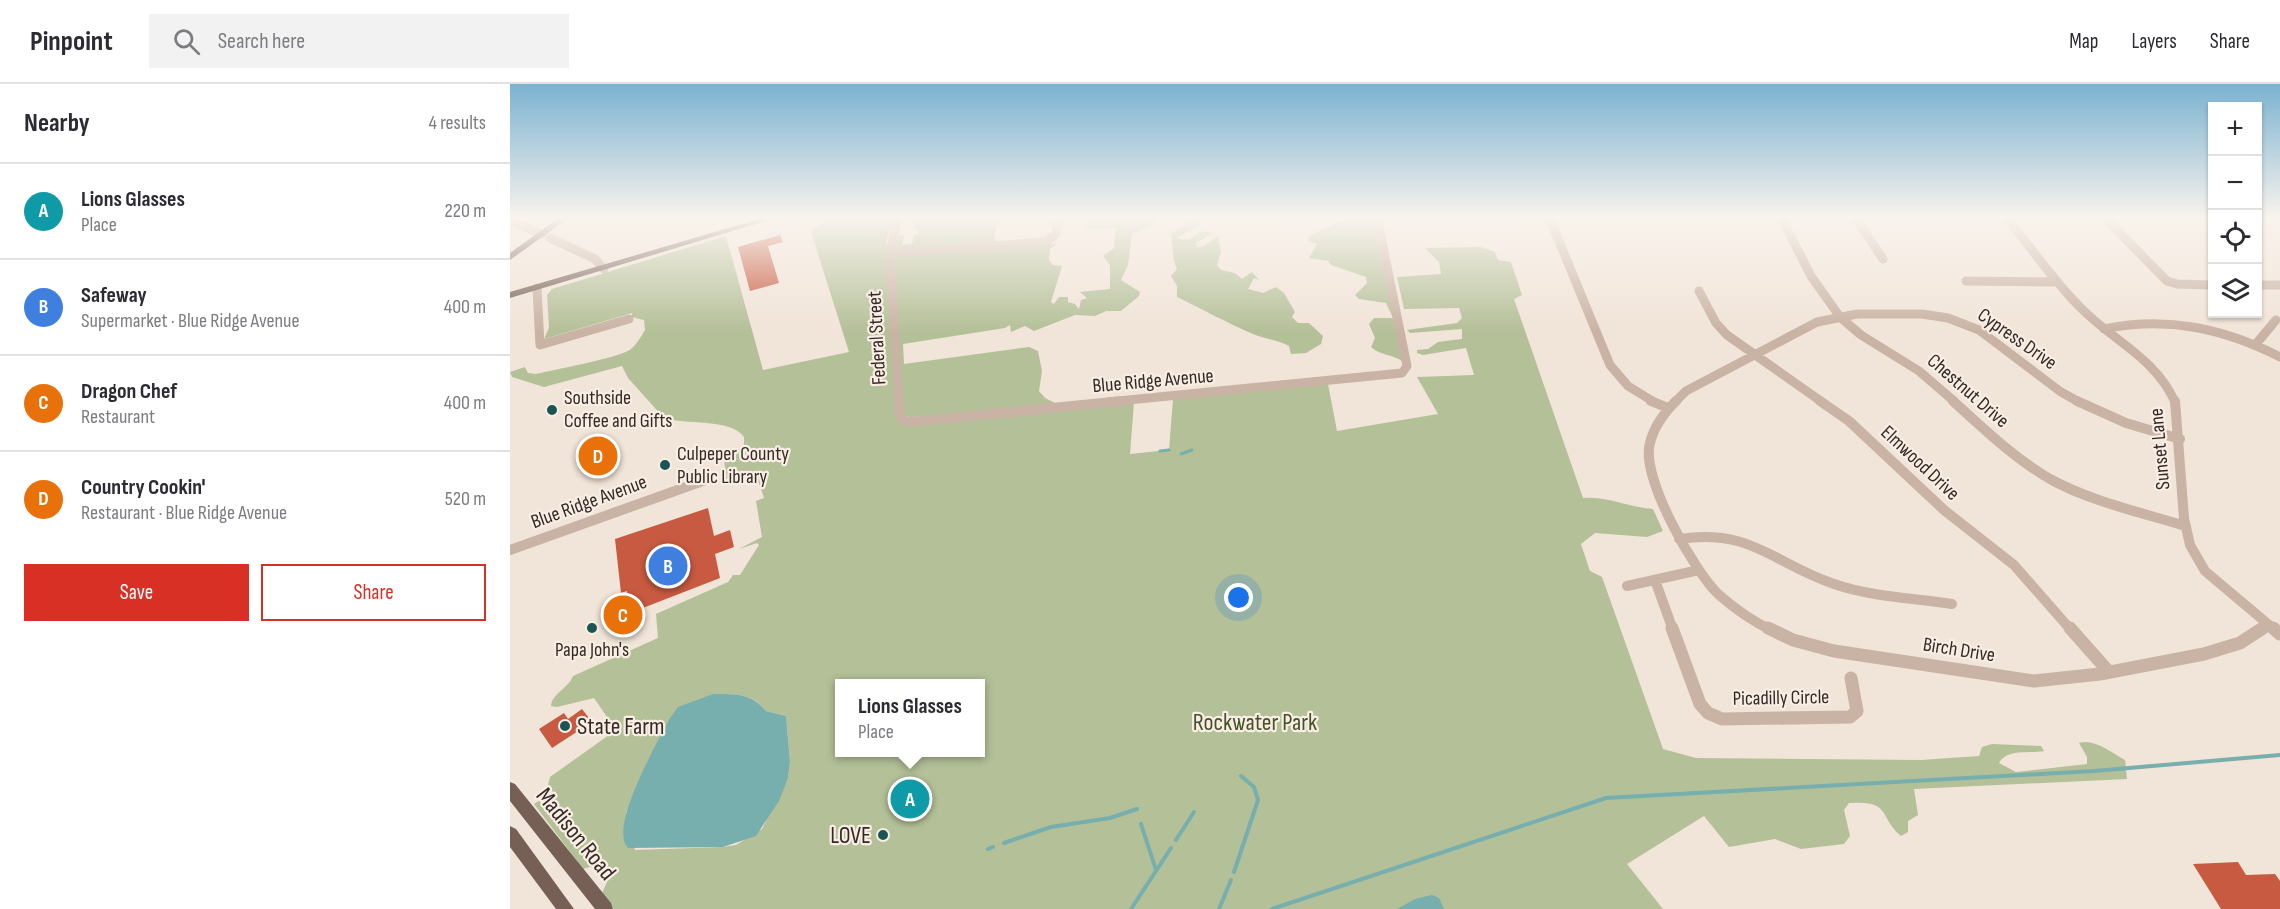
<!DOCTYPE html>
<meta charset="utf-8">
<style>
:root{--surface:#fff;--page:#f2f2f3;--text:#2b2b33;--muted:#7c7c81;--line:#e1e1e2;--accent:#d93025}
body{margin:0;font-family:"Sofia Sans Condensed",sans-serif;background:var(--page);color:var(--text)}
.controls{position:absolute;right:18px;top:18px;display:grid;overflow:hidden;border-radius:0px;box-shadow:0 2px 4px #0004}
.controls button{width:54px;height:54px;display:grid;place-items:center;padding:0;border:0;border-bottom:2px solid var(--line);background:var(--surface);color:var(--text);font:30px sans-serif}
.you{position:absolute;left:729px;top:514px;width:21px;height:21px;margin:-15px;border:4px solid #fff;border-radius:50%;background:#1a73e8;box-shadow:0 0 0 9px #1a73e833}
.badge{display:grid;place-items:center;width:39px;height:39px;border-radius:50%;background:var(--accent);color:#fff;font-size:20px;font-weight:700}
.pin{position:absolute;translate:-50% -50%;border:3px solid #fff;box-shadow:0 2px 6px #0006}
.popup{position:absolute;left:325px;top:595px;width:150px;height:78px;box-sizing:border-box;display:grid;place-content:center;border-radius:0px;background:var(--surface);filter:drop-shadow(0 2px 4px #0005);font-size:20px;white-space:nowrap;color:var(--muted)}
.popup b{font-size:22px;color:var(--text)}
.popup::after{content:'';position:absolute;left:50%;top:100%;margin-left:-12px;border:12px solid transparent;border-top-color:var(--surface)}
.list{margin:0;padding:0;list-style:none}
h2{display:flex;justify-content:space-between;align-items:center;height:78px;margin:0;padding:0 24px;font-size:26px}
h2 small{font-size:20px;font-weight:400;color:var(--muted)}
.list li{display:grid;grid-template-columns:39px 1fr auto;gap:18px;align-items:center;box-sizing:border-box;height:96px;padding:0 24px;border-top:2px solid var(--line)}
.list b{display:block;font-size:22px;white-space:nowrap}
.list p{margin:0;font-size:20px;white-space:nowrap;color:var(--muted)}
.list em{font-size:20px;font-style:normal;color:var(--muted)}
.actions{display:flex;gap:12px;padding:18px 24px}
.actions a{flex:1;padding:14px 0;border:2px solid var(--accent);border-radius:0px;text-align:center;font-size:21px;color:var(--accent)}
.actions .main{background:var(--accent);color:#fff}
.icon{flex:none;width:33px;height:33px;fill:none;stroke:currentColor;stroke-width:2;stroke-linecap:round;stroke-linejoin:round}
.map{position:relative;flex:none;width:1770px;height:825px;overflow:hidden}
header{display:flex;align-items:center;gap:36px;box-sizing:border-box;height:84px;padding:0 30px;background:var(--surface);border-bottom:2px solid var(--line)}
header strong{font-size:28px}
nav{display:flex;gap:33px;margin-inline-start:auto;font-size:21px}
.search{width:420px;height:54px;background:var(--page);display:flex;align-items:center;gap:15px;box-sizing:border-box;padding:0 21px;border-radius:0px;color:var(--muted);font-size:22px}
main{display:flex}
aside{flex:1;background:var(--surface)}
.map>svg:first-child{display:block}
</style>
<header>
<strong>Pinpoint</strong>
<div class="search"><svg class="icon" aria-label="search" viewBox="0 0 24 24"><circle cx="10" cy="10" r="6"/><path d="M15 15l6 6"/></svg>Search here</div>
<nav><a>Map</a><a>Layers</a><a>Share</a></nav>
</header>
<main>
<aside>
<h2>Nearby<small>4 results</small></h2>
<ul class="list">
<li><span class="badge" style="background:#0f9aa8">A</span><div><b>Lions Glasses</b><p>Place</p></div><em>220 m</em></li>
<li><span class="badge" style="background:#3f7fe0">B</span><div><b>Safeway</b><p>Supermarket · Blue Ridge Avenue</p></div><em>400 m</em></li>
<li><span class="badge" style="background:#e8710a">C</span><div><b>Dragon Chef</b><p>Restaurant</p></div><em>400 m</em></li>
<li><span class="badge" style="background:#e8710a">D</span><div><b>Country Cookin'</b><p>Restaurant · Blue Ridge Avenue</p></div><em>520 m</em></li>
</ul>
<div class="actions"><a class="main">Save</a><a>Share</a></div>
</aside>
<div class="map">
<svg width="1770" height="825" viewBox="0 0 1770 825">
<rect width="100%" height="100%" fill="#f1e4d8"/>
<path fill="#b4c098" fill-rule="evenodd" d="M 323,133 L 385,133 L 377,154 L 376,167 L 387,334 L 624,318 L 620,370 L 659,366 L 663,315 L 818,300 L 827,347 L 928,330 L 907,293 L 964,291 L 956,264 L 913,271 L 907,269 L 907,266 L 918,265 L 928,258 L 952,255 L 952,245 L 900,249 L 897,246 L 947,239 L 952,234 L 949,224 L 894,225 L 887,193 L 931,190 L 929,178 L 915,164 L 970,163 L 985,168 L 988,176 L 1001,178 L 1012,211 L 1004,215 L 1073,414 C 1097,412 1118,423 1143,425 L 1153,447 L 1137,453 L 1085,449 L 1071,460 L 1080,487 L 1092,493 L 1153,665 L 1186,674 L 1411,676 L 1469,672 L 1472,663 L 1482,660 L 1531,662 L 1534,667 C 1520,670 1497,664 1489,679 L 1506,688 L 1577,680 L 1577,673 L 1569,659 C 1584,654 1602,669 1615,676 L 1617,695 L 1404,705 L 1408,731 L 1398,737 L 1398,748 L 1391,752 C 1368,732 1382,716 1339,719 L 1334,726 L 1340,752 L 1334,760 L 1291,765 L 1265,755 L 1219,763 L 1194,732 L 1117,780 L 1153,825 L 104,825 L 92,809 L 97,798 L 83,782 L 73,785 L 24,720 L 43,708 L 38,701 L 40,693 L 106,646 L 84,614 L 47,623 L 41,622 C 42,609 58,605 63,592 L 148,554 L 146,530 L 218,498 L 223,491 L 230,491 L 249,461 L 247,459 L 229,465 L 252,453 L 246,417 L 254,414 L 249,399 L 241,393 L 216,395 L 214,373 L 234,362 L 234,353 C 221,334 175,341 154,334 L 118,294 L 112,282 L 34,303 L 2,293 L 0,288 L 15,283 L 18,289 L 26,290 C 43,286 113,273 121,265 C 127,260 132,251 135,246 L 134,236 L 122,233 L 122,229 L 34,255 L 39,244 L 37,211 L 42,205 L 216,152 L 253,286 L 339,268 L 302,151 L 303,145 ZM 330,600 L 470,600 L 470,668 L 330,668 ZM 203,610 C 225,610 242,609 256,627 L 276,632 L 280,678 L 278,694 L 252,745 L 226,761 L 213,763 L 125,766 L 116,729 L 158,637 Z
M 392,133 L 497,133 L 498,136 L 490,136 L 486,140 L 484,163 L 547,160 L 540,165 L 539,176 L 543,181 L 552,182 L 541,218 L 544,220 L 549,213 L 558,213 L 558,218 L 565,220 L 569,225 L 571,216 L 577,214 L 570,208 L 600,205 L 600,181 L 593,172 L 604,164 L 606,144 L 579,145 L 576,143 L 579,136 L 600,133 L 647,134 L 643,141 L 622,149 L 618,181 L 611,196 L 630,208 L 629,212 L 611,227 L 596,227 L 585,232 L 565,231 L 524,247 L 515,242 L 501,248 L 500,241 L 495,244 L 393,260 L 394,280 L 519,263 L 528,267 L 532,287 L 529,307 L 535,314 L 545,319 L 407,334 L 394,332 L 387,261 L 384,152 L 394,151 L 392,161 L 402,160 L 404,151 L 409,150 L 409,145 L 405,145 L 404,136 Z
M 688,133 L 693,136 L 690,141 L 666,154 C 677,157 683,156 690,147 L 703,149 L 686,159 L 687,163 L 694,162 L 708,152 L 711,168 L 707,181 L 711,186 L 725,189 L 732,195 L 742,188 L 749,196 L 744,194 L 738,205 L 753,209 L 766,203 L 774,209 L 785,228 L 782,233 L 788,239 L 799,239 L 813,252 L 811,260 L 796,269 L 781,270 L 779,262 C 768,256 755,255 743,250 C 717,239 692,225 667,213 L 667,202 L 661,192 L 667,185 L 664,177 L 661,150 Z
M 846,133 L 862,133 L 892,272 L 892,277 C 882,270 871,272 861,263 L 865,254 L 859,240 L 864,234 L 883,234 L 876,219 L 849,215 L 845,211 L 857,199 L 856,193 L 821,181 L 818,177 L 799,174 L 807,160 L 798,157 L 799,152 L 837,134 Z"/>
<path fill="#77aeae" d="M 203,610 C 226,610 241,609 256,627 L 276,632 L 280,678 L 278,694 L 269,717 L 246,752 L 213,763 L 118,764 C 98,744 147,660 158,637 L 168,623 Z
M 922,811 L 929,814 L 934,825 L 887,825 L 905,815 Z"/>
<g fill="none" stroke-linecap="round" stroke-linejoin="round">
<path stroke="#77aeae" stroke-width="3" d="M 650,367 L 659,366
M 671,370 L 682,366"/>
<path stroke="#77aeae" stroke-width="4" d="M 631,740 L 646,786
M 666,756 L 684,728
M 494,759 L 541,743 L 600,734 L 627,725
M 478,765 L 483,763
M 724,788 L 748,716 L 744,703 L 731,692
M 621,825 L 661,764
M 709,825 L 721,796
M 762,825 L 1096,714 L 1584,687 L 1770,671"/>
</g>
<path fill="#c75a40" d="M 270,151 L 273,158 L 258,162 L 269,199 L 240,207 L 228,163 Z
M 198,424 L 204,452 L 220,446 L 224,463 L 205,470 L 210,494 L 120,529 L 117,507 L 111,509 L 105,455 Z
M 72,625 L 82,638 L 42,664 L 29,645 L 54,629 L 58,635 Z
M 1728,778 L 1736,791 L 1765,790 L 1770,797 L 1770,825 L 1711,825 L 1683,780 Z"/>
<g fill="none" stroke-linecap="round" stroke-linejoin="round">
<path stroke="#c9b3a4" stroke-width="9" d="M 388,133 L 380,169 L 389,318
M 1039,133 L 1100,281 L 1118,302 L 1144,318
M 1271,133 L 1301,192 L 1330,233 L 1351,251 L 1409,287 L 1445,318
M 1345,133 L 1373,175
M 1496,133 C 1520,162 1542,195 1569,222 C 1601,256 1645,273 1665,318
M 1594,133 L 1657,197 L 1667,200 L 1702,201
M 0,137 L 32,150
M 40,154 L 85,175 L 94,185
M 380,169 L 535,158 L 545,151 L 550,133
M 1456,197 L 1548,198
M 1748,201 L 1770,201
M 27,204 L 30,261 L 119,235
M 1189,207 L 1206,239 L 1217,251 L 1312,318
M 1594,245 C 1657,232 1713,244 1770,273
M 1746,260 L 1766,236
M 598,318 L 892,289 L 897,282 L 867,133
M 1165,318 L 1176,307 L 1307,238 L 1347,230 L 1412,230 L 1438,234 L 1469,246 L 1551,308 L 1569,318"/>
<path stroke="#c9b3a4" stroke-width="10" d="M 389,317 L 390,331 L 394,337 L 400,338 L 613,317
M 1141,317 L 1158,324
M 1166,317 C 1154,329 1144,342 1140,359 C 1130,392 1184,487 1208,510 C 1224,524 1242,537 1261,546
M 1310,317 L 1339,337 L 1434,426 L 1504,481 L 1561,546
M 1443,317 C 1474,345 1504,374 1540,395 C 1582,418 1630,428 1675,442
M 1567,317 L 1616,339 L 1670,355
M 1665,317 L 1674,434 L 1680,461 L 1695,487 L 1765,546
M 1169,455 C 1242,444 1262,479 1324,500 C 1362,513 1403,514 1442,520
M 0,466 L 204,393
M 1145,496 L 1163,546
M 1117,502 L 1189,486
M 1751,546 L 1758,541"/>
<path stroke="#c9b3a4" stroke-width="13" d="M 1162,544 L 1190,620 L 1198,629 L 1212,635 L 1340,633 L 1347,627 L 1341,594
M 1258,544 L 1283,556 L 1324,567 L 1524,597 L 1590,590 L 1694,570 L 1730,559 L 1753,544
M 1560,544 L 1599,588
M 1763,544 L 1770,550"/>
<path fill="#766056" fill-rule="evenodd" d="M 50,133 L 60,133 L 0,176 L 0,169 Z
M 256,133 L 269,133 L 0,214 L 0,208 Z
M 0,698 L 5,700 L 101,819 L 103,825 L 85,825 L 0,717 Z
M 0,742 L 6,745 L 64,825 L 46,825 L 0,763 Z"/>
</g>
<linearGradient id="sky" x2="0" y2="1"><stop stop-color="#7bb2d1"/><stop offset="0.54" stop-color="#f9f3ed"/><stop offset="1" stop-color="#f9f3ed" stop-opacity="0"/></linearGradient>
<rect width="1770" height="248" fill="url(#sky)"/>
<g fill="#1b5455" stroke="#f9eee4" stroke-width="2">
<circle cx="42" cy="326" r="6"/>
<circle cx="155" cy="381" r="6"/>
<circle cx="82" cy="544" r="6"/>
<circle cx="55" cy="642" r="6"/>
<circle cx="373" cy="751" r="6"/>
</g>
<g text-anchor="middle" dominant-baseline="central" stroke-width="4.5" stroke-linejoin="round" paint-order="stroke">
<g font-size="20" fill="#342926" stroke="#f9eee4">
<text transform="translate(367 254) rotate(-93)">Federal Street</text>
<text transform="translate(1507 255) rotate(35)">Cypress Drive</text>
<text transform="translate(643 297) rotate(-5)">Blue Ridge Avenue</text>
<text transform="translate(1458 307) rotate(41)">Chestnut Drive</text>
<text transform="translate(1650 365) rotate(-95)">Sunset Lane</text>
<text transform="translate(1410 379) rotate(43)">Elmwood Drive</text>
<text transform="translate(79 418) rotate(-20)">Blue Ridge Avenue</text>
<text transform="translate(1449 566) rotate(9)">Birch Drive</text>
<text transform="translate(1271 614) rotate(-1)">Picadilly Circle</text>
</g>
<g font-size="20" fill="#342926" stroke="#f9eee4" text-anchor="start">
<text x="54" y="314">Southside<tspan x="54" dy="23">Coffee and Gifts</tspan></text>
<text x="167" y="370">Culpeper County<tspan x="167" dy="23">Public Library</tspan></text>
<text x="82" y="566" text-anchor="middle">Papa John's</text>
</g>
<g font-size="24" fill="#455229" stroke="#f9eee4">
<text x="745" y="638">Rockwater Park</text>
</g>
<g font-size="24" fill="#342926" stroke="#f9eee4" text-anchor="start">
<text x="67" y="642">State Farm</text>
<text x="361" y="751" text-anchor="end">LOVE</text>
</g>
<g font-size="24" fill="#342926" stroke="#f9eee4">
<text transform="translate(66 750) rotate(51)">Madison Road</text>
</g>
</g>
</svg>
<div class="controls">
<button>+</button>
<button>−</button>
<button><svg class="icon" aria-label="locate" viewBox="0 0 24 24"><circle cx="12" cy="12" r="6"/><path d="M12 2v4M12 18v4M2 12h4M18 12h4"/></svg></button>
<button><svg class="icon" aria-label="layers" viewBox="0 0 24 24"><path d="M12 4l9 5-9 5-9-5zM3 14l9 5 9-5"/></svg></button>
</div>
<div class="you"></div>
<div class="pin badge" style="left:400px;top:715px;background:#0f9aa8">A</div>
<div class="popup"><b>Lions Glasses</b>Place</div>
<div class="pin badge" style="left:158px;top:482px;background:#3f7fe0">B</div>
<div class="pin badge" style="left:113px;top:531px;background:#e8710a">C</div>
<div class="pin badge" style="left:88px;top:372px;background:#e8710a">D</div>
</div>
</main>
